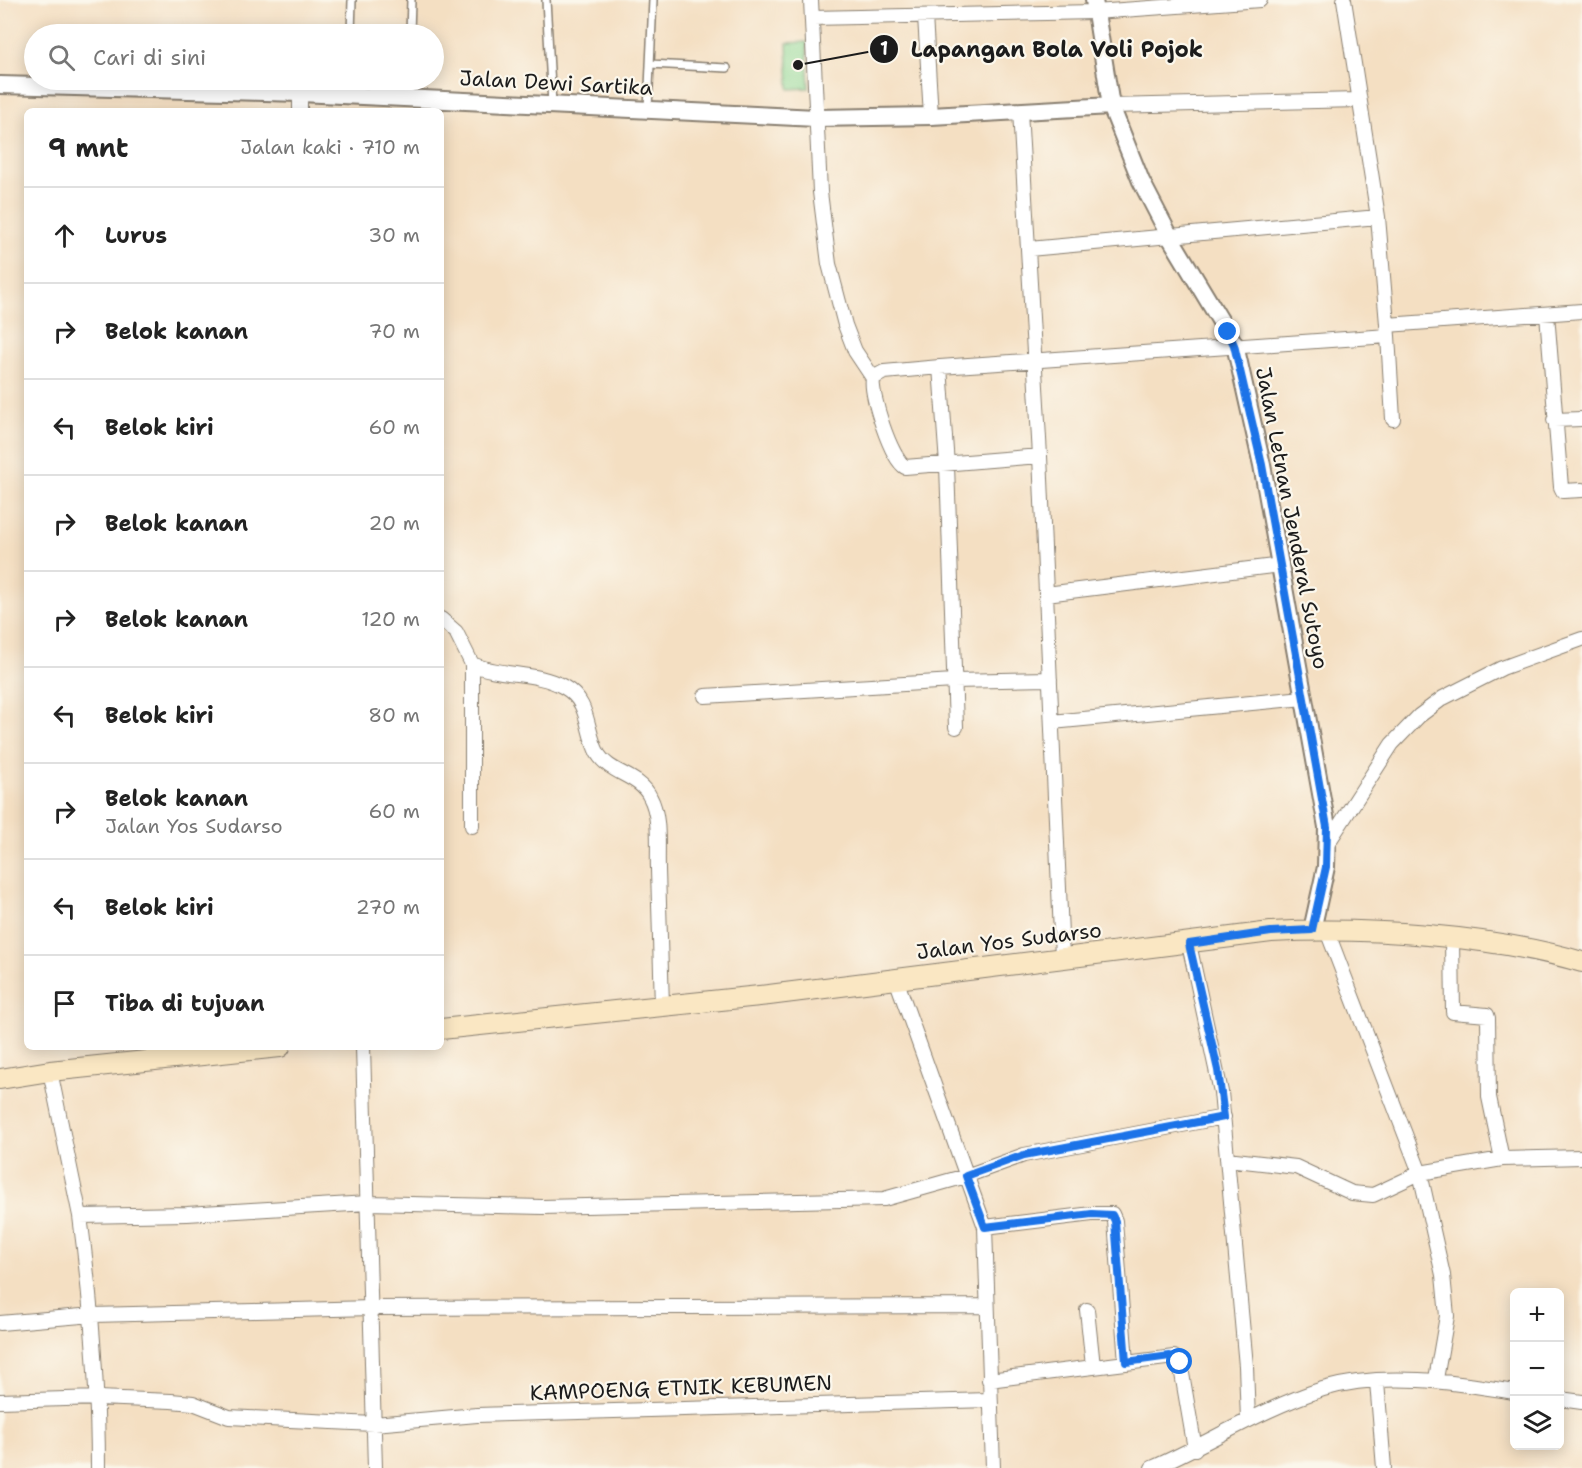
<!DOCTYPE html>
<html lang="id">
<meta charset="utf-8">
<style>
:root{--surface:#fff;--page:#f6f6f6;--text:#222;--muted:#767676;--line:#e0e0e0}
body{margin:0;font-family:"Shantell Sans",sans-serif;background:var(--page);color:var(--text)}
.controls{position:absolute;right:18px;bottom:18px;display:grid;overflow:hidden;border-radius:9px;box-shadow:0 3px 15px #0003}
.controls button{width:54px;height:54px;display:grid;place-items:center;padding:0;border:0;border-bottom:2px solid var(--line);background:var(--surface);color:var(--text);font:30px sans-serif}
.stop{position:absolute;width:18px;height:18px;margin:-14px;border:4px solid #1a73e8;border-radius:50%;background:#fff}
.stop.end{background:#1a73e8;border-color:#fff;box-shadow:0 2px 6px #0008}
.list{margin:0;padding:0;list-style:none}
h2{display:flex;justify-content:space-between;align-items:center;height:78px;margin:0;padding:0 24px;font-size:26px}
h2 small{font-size:20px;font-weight:400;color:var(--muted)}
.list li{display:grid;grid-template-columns:39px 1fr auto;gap:18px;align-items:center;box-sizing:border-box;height:96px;padding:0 24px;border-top:2px solid var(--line)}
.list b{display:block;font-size:22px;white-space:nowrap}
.list p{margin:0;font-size:20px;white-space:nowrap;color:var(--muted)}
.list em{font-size:20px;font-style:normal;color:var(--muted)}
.icon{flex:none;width:33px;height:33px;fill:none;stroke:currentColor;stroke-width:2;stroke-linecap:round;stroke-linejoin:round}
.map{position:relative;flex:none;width:1582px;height:1468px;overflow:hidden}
.search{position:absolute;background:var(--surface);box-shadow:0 3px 15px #0003;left:24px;top:24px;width:420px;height:66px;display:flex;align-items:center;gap:15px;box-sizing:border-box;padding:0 21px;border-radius:33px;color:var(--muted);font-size:22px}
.panel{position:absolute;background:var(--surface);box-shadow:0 3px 15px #0003;left:24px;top:108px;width:420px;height:942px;border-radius:9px}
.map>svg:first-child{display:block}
</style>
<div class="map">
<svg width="1582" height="1468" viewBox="0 0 1582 1468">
<rect width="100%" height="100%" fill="#fbf7ec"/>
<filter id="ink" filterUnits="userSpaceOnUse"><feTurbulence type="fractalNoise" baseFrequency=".0167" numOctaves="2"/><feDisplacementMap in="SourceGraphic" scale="12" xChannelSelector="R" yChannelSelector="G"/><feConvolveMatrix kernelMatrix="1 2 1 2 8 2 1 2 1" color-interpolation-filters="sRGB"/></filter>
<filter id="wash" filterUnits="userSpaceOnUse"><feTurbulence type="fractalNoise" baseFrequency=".008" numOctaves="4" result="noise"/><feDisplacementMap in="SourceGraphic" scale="24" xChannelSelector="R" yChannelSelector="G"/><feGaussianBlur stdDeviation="1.35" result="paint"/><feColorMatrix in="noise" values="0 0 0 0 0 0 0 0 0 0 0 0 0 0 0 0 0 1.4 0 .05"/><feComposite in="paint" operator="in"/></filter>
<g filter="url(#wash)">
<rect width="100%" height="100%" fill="#f4dfc2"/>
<path fill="#8ed793" stroke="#557a58" stroke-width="1.5" d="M 807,42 L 809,88 L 789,89 L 787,43 Z"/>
</g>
<g filter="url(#ink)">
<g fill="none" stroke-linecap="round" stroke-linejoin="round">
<g stroke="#887e6f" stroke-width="10">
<path id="service" d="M 546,0 L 552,104
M 351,34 L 352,0
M 410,34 L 411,0
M 650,64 L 727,68
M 407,98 L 408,80
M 648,109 L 653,0"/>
</g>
<g stroke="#887e6f" stroke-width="16">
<path id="minor" d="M 811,0 L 820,192 L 829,264 L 845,325 L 855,351 L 873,378
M 925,16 L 931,116
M 812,18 L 1095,12 L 1260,0
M 300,93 L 300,111
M 1111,106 L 1359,100
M 1020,111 L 1040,456 L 1062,957
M 1029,249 L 1378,217
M 1547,314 L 1561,487 L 1563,491 L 1582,490
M 1387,325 L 1582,311
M 1388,336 L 1393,419
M 940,367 L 947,465 L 956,727
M 1554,420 L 1582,419
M 1040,456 L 905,467 C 891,459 870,394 873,378 L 884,372 L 940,367 L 1388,336 L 1378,217 L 1344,0
M 1046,594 L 1281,565
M 441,619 L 456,632 L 472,664 C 501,677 536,671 564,687 C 591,702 585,731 598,754 C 610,774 640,775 650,797 C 661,817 657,847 658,869 C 659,915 661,961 662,1006
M 472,664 L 472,826
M 705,696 L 954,681 L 1050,679
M 1052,722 L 1304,698
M 1328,843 L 1392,744 L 1419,716 L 1443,698 L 1502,668 L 1582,639
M 1327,931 L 1420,1173 L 1443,1275 L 1447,1316 L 1436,1379
M 1452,939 L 1453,1012 L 1487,1015 L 1488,1018 L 1489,1097 L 1502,1159
M 1189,944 L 1221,1092 L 1246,1366 L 1248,1420
M 896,979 L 985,1227 L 993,1468
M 363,1047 L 375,1468
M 50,1071 L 80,1216
M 1227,1159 L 1296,1167 L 1352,1193 L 1373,1195 L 1420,1173 L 1502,1159 L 1582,1157
M 985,1227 L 1092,1214 L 1112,1214 L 1115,1221 L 1126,1362
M 1087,1310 L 1093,1366
M 0,1323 L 93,1315 L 372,1308 L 987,1306
M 989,1380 L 1174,1357 L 1180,1362 L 1195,1449
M 1377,1382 L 1384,1468
M 1560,1399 L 1582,1402
M 0,1401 L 98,1398 L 171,1401 L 193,1403 L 229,1417 L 374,1424 L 477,1415 L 989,1400
M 98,1468 C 98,1383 91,1300 80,1216 L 187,1214 L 368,1203 L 542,1207 L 884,1199 L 966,1176 L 1024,1155 L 1224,1117
M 1152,1468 C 1209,1443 1263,1408 1323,1389 C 1383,1371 1454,1382 1514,1392"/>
</g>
<g stroke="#887e6f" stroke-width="20">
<path id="tertiary" d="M 1094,0 L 1111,106 L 1141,181 L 1170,237 L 1235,345 L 1262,465 L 1327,827 L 1326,867 L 1312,930
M 0,85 L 300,93 L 816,118 L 931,116 L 1111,106"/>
</g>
<g stroke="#887e6f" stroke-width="22">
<path id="secondary" d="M 441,1029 L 769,995 L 1271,932 C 1366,927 1491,935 1582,962
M 0,1079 L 50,1071 L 280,1047"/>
</g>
<use href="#service" stroke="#fff" stroke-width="7"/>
<use href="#minor" stroke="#fff" stroke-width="14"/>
<use href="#tertiary" stroke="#fff" stroke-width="16"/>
<use href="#secondary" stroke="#fae7c3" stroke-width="20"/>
</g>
</g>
<g fill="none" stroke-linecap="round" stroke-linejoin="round" filter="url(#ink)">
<path stroke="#1a73e8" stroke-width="8" d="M 1180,1362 L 1170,1356 L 1126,1362 L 1115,1221 L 1112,1215 L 1092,1214 L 985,1227 L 966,1176 L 1024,1155 L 1224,1117 L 1218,1070 L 1189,944 L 1271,932 L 1312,930 L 1326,867 L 1327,827 L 1262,465 L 1234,345 L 1228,332"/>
</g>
<g text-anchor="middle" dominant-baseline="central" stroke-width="4.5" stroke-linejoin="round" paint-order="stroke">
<g font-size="21" fill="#1c1c1c" stroke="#fbf7ec">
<text transform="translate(556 83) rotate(3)">Jalan Dewi Sartika</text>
<text transform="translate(1292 518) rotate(79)">Jalan Letnan Jenderal Sutoyo</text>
<text transform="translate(1009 941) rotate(-7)">Jalan Yos Sudarso</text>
<text transform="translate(681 1388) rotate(-2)">KAMPOENG ETNIK KEBUMEN</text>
</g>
</g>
<path fill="none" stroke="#1c1c1c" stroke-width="2" d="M798 65L884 49"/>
<g fill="#1c1c1c" stroke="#fbf7ec" stroke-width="2">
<circle cx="798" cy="65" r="6"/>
<circle cx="884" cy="49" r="15"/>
</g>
<g font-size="18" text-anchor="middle" font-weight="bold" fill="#fff">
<text x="884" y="55">1</text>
</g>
<g font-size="22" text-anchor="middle" font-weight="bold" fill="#1c1c1c" stroke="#fbf7ec" stroke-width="4.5" stroke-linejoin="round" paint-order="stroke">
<text x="1057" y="57">Lapangan Bola Voli Pojok</text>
</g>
</svg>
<div class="controls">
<button>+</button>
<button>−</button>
<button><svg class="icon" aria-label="layers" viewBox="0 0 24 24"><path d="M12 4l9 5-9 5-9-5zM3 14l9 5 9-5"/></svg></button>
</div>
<div class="stop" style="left:1180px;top:1362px"></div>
<div class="stop end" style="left:1228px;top:332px"></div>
<div class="search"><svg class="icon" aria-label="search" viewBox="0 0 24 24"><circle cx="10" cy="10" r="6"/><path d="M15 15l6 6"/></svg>Cari di sini</div>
<section class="panel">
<h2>9 mnt<small>Jalan kaki · 710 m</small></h2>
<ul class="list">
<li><svg class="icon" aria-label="ahead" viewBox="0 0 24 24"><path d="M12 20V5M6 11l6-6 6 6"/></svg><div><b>Lurus</b></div><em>30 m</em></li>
<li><svg class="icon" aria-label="right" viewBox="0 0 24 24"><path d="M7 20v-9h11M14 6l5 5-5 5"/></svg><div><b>Belok kanan</b></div><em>70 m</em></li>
<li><svg class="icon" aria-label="left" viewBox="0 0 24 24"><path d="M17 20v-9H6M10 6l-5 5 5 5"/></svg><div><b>Belok kiri</b></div><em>60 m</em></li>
<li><svg class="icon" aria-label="right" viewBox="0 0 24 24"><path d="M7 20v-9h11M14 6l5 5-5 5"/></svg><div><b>Belok kanan</b></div><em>20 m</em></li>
<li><svg class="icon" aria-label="right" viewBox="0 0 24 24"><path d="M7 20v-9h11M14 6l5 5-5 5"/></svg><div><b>Belok kanan</b></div><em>120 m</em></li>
<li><svg class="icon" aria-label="left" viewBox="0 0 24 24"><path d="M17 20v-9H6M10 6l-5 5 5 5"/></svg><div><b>Belok kiri</b></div><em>80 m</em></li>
<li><svg class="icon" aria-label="right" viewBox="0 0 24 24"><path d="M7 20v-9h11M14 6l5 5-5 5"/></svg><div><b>Belok kanan</b><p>Jalan Yos Sudarso</p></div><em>60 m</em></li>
<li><svg class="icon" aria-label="left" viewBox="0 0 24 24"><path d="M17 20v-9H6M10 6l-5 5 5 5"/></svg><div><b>Belok kiri</b></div><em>270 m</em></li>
<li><svg class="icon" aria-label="arrive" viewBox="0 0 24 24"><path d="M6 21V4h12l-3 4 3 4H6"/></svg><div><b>Tiba di tujuan</b></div></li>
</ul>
</section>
</div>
